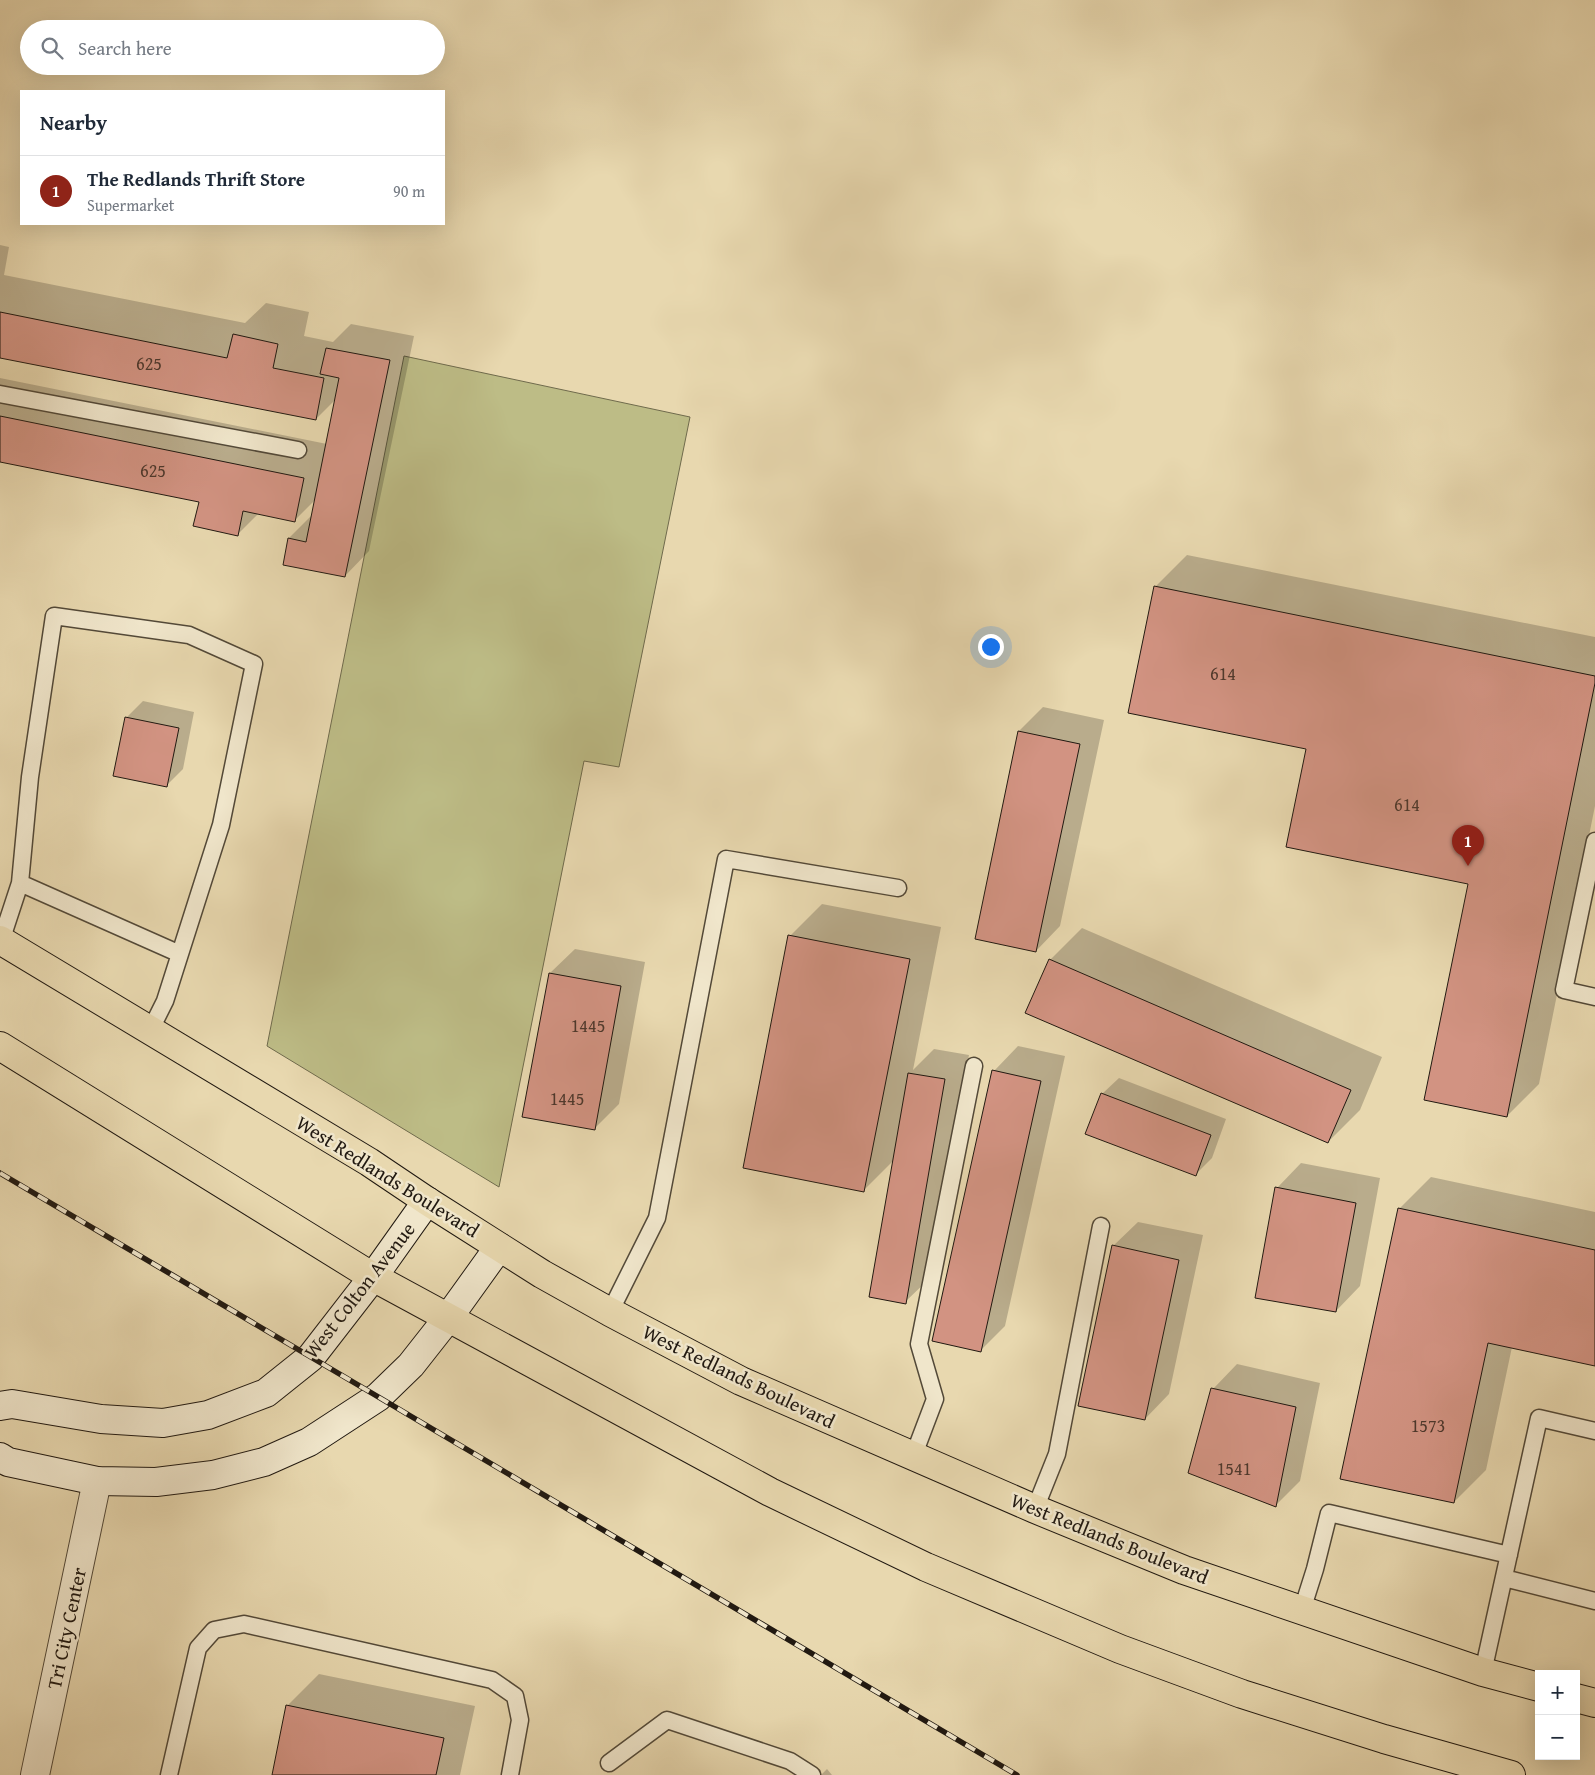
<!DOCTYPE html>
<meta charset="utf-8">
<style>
:root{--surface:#fff;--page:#f6f6f7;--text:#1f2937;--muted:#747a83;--line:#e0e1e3;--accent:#8f2418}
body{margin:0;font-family:"Gentium Book Plus",serif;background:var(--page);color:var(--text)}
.controls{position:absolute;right:15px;bottom:15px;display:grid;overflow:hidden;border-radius:0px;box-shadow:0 5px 20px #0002}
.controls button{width:45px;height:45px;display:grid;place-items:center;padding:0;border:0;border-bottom:1px solid var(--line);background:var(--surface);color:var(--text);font:25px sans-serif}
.you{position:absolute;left:990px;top:646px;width:18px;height:18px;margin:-12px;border:4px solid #fff;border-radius:50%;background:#1a73e8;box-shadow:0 0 0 8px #1a73e833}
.badge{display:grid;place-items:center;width:32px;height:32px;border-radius:50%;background:var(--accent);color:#fff;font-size:16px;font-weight:700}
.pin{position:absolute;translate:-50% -41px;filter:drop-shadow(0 1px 2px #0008)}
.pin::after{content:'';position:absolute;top:26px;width:18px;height:15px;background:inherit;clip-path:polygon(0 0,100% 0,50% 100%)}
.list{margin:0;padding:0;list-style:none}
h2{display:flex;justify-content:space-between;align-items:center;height:65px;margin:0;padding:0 20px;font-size:21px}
h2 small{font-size:16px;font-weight:400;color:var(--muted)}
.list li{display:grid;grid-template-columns:32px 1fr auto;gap:15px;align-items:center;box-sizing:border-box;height:70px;padding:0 20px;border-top:1px solid var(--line)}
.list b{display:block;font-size:19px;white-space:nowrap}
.list p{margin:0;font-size:16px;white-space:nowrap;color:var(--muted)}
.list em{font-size:16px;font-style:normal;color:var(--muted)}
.icon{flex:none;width:28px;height:28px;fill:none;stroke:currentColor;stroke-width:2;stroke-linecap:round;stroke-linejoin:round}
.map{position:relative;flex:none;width:1595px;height:1775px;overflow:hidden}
.search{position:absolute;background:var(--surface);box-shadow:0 5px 20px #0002;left:20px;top:20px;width:425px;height:55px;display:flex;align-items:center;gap:12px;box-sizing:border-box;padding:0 18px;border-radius:28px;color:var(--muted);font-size:19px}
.panel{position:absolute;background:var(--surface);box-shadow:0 5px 20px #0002;left:20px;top:90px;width:425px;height:135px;border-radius:0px}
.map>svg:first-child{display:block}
</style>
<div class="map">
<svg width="1595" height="1775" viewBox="0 0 1595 1775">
<rect width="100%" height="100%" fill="#e8d8af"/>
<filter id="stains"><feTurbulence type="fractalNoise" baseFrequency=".004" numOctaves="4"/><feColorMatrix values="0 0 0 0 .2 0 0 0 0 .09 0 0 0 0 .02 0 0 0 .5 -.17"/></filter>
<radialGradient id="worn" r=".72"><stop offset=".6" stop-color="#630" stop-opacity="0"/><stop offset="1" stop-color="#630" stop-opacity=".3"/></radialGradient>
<path fill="#bdbc86" stroke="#6f6a4c" d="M 404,356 L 690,417 L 619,767 L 584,761 L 499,1187 L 267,1046 Z"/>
<path fill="#0003" d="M 0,245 L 9,247 L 4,275 L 245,323 L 266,303 L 309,312 L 304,336 L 333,342 L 351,324 L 414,336 L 369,551 L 345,576 L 289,538 L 312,515 L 315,500 L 295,520 L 259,513 L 238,534 L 200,501 L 0,461 L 0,378 L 327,444 L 336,399 L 316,419 L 0,357 Z
M 1187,555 L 1595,637 L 1595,806 L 1539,1084 L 1507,1116 L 1470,883 L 1307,748 L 1155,587 Z
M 143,701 L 194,712 L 183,769 L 166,786 L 126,718 Z
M 1043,707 L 1104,720 L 1060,926 L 1036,951 L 1019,731 Z
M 822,904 L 941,927 L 913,1070 L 934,1049 L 969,1055 L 930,1278 L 905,1302 L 894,1160 L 863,1191 L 790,936 Z
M 1082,928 L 1382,1057 L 1360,1110 L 1328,1142 L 1050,960 Z
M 575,949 L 645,962 L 619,1104 L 594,1129 L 550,973 Z
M 1018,1046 L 1065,1056 L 1005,1326 L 981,1350 L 994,1071 Z
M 1119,1078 L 1226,1119 L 1212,1158 L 1196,1174 L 1102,1094 Z
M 1301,1163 L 1380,1178 L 1360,1286 L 1336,1311 L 1277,1188 Z
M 1431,1177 L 1595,1212 L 1595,1365 L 1512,1347 L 1486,1470 L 1454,1502 L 1399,1209 Z
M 1138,1222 L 1203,1235 L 1169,1394 L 1145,1419 L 1113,1246 Z
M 1237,1364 L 1320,1383 L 1300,1481 L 1276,1505 L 1213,1389 Z
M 319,1674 L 475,1706 L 460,1775 L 273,1775 L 287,1706 Z
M 827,1769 L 832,1775 L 821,1775 Z"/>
<path fill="#d29382" stroke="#211911" d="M 0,312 L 227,358 L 233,334 L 278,344 L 273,368 L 324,378 L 316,420 L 0,358 Z
M 326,348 L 390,360 L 345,577 L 283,565 L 288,538 L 306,542 L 339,378 L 320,374 Z
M 0,416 L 304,478 L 295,522 L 243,511 L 238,536 L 193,526 L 199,502 L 0,462 Z
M 1154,586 L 1595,676 L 1595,683 L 1507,1117 L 1424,1100 L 1468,884 L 1286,847 L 1306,749 L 1128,713 Z
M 125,717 L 179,728 L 167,787 L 113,776 Z
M 1018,731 L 1080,744 L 1036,952 L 975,939 Z
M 788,935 L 910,959 L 864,1192 L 743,1168 Z
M 1049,959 L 1351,1090 L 1328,1143 L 1025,1013 Z
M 549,973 L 621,986 L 595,1130 L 522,1117 Z
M 992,1070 L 1041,1081 L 981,1352 L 932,1341 Z
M 908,1073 L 945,1079 L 906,1304 L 869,1297 Z
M 1101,1093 L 1211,1135 L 1196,1176 L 1085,1134 Z
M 1275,1187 L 1356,1203 L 1336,1312 L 1255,1298 Z
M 1398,1208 L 1595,1250 L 1595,1366 L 1488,1343 L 1454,1503 L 1340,1479 Z
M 1112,1245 L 1179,1260 L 1145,1420 L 1078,1406 Z
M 1211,1388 L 1296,1407 L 1276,1507 L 1188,1473 Z
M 286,1705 L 444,1738 L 436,1775 L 272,1775 Z"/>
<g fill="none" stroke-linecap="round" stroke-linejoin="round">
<g stroke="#534938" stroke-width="19">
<path id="service" d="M 0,394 L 298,450
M 1595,841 L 1564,990 L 1595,997
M 20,883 L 180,954
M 1,941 L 20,883 L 30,777 L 54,616 L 189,635 L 254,664 L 221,825 L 165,1001 L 150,1031
M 610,1312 L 657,1218 L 726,859 L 898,888
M 913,1457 L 935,1399 L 919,1344 L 974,1066
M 1035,1509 L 1057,1454 L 1101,1226
M 1504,1578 L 1595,1601
M 1302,1610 L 1315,1569 L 1329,1513 L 1509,1555
M 1483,1672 L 1539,1418 L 1595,1431
M 609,1763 L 667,1720 L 790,1761 L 812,1775
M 169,1775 L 198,1648 L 214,1630 L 244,1624 L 492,1680 L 515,1696 L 520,1720 L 510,1775"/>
</g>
<g stroke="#534938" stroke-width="30">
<path id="minor" d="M 35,1775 L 97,1481"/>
</g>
<g stroke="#211911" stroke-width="30">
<path id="secondary" d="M 0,1406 L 12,1404 L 101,1419 L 163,1423 L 208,1415 L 266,1393 L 311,1357 L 373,1277 L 427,1201
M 0,1457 L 8,1462 L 97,1481 L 156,1482 L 213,1475 L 264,1462 L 309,1442 L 378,1397 L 411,1365 L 448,1318 L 499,1247"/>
</g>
<g stroke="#211911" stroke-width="30">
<path id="primary" d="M 0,940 L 369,1162 L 427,1201 L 542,1274 L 610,1312 L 741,1381 L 1035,1509 L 1184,1570 L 1483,1672 L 1539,1687
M 0,1046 L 373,1277 L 770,1492 L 926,1567 L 1120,1649 L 1242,1694 L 1384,1739 L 1511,1775
M 1576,1698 L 1595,1703"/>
</g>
<use href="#service" stroke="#f0e6cb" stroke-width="16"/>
<use href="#minor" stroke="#f0e6cb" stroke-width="28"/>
<use href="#secondary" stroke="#f0e6cb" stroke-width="28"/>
<use href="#primary" stroke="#e8d8af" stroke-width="28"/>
<g stroke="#211911" stroke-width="5.5">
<path id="rail" d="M 0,1173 L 1017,1775"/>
</g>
<use href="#rail" stroke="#f0e6cb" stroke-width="4" stroke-dasharray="11" stroke-linecap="butt"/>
</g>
<g text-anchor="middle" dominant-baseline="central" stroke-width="5" stroke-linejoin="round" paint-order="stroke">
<g font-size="18" fill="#4d382d">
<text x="149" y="363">625</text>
<text x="153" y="470">625</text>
<text x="1223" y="673">614</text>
<text x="1407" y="804">614</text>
<text x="588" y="1025">1445</text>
<text x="567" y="1098">1445</text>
<text x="1428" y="1425">1573</text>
<text x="1234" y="1468">1541</text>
</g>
<g font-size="20" fill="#211911" stroke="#f0e6cb">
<text transform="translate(388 1176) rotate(32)">West Redlands Boulevard</text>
<text transform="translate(359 1290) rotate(-52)">West Colton Avenue</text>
<text transform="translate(739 1376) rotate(26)">West Redlands Boulevard</text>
<text transform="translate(1110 1538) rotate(22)">West Redlands Boulevard</text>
<text transform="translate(66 1628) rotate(-78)">Tri City Center</text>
</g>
</g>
<rect width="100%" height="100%" filter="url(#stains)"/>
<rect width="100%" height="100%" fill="url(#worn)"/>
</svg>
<div class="controls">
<button>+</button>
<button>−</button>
</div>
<div class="you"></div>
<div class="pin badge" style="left:1468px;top:866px">1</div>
<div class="search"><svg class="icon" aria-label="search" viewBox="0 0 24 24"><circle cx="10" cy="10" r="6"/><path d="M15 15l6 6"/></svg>Search here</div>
<section class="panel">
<h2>Nearby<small></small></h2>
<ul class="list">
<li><span class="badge">1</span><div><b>The Redlands Thrift Store</b><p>Supermarket</p></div><em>90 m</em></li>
</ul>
</section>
</div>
